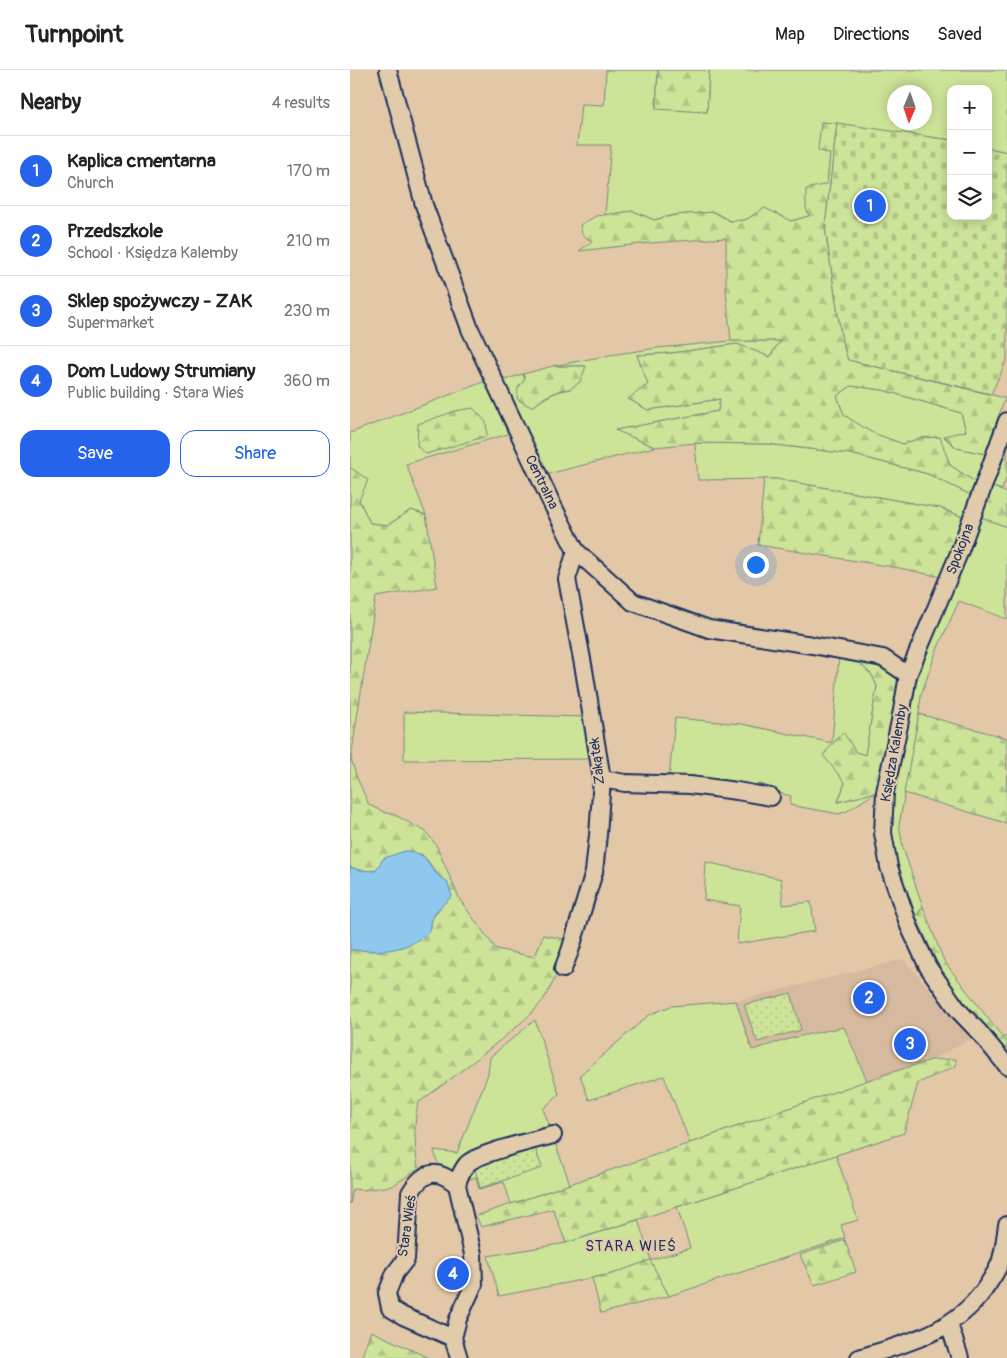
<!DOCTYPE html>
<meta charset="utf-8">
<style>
:root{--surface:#fff;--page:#f6f6f6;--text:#222;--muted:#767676;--line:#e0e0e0;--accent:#2563eb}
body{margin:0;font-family:Pangolin,sans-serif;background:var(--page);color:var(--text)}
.controls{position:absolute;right:15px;top:15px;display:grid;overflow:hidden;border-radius:10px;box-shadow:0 2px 12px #0003}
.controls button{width:45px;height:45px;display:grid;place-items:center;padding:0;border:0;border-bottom:1px solid var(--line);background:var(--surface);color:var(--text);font:25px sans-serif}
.compass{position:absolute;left:537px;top:15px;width:45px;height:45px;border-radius:50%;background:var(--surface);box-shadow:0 2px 12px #0003;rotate:182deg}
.you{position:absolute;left:405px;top:494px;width:18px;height:18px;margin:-12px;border:4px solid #fff;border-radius:50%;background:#1a73e8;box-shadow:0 0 0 8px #1a73e833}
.badge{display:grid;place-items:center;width:32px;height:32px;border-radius:50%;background:var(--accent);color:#fff;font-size:16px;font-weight:700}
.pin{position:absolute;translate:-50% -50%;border:2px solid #fff;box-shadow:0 1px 5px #0006}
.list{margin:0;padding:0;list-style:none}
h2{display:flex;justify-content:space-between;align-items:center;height:65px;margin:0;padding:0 20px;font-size:21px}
h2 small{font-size:16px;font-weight:400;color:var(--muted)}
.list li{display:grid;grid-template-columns:32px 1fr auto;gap:15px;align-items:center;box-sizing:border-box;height:70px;padding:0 20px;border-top:1px solid var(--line)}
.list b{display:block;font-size:19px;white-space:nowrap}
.list p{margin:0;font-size:16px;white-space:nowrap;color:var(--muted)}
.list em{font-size:16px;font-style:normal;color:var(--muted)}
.actions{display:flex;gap:10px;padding:15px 20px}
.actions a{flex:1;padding:11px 0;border:1px solid var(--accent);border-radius:15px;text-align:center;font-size:18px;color:var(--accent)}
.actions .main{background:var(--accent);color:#fff}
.icon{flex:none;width:28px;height:28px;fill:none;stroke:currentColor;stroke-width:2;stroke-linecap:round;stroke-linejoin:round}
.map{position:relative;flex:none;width:657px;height:1288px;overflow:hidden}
header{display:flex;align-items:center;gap:30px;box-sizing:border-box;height:70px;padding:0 25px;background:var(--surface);border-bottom:1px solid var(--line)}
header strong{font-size:24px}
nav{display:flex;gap:28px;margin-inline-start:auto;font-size:18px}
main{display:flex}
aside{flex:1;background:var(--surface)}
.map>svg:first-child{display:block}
</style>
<header>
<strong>Turnpoint</strong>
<nav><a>Map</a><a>Directions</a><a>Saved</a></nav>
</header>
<main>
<aside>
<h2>Nearby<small>4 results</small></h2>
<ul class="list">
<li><span class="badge">1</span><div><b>Kaplica cmentarna</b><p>Church</p></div><em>170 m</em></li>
<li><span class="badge">2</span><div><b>Przedszkole</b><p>School · Księdza Kalemby</p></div><em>210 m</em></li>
<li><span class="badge">3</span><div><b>Sklep spożywczy - ZAK</b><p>Supermarket</p></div><em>230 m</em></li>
<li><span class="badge">4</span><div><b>Dom Ludowy Strumiany</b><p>Public building · Stara Wieś</p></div><em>360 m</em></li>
</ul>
<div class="actions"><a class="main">Save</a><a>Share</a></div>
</aside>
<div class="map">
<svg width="657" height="1288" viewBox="0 0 657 1288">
<defs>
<pattern id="forest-firs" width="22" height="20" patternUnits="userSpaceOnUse" patternTransform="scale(1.25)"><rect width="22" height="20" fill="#cce398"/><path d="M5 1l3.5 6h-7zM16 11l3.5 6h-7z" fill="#afc385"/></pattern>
<pattern id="cemetery-stones" width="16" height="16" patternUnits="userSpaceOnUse" patternTransform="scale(1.25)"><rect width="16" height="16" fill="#cce398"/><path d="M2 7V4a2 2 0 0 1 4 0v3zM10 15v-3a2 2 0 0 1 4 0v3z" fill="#afc385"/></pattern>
<pattern id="park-dots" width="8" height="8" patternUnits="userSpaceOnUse" patternTransform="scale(1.25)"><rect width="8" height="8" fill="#cce398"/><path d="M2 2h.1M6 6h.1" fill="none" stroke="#afc385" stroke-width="1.8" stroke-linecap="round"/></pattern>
</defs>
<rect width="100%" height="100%" fill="#e3c8a8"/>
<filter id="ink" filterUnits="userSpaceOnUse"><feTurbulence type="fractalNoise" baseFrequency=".02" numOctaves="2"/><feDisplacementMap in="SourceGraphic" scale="10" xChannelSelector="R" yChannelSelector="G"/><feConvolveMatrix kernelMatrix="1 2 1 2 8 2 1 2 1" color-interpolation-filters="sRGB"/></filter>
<g filter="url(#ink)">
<path fill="#d6baa0" d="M 554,889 L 621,969 L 581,990 L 517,1011 L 494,957 L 446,967 L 401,980 L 386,931 Z"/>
<path fill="#cce398" stroke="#74897b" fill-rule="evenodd" d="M 256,0 L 308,0 L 306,38 L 357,42 L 359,0 L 657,0 L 657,82 L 638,78 L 638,19 L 601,19 L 601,70 L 471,52 L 480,84 L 477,114 L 459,146 L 441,151 L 415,139 L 395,150 L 380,151 L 363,142 L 325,145 L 304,150 L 283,141 L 255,145 L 261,75 L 227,75 L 231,34 L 254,35 ZM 544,22 L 574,22 L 574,52 L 544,52 Z
M 381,271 L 434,271 L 428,274 L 420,287 L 387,274 L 322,283 L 287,285 L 299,314 L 279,329 L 298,340 L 370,329 L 368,341 L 266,360 L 305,377 L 198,404 L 154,310 L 173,304 L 175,309 L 168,318 L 184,336 C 195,327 206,321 220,319 L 235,296 L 203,296 L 260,285 L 308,278 Z
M 136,311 L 158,364 L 56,394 L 76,445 L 61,440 L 38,455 L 20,453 L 9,430 L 1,398 L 0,399 L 0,363 Z
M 501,316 L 533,320 L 611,343 L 616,361 L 594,367 L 607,378 L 635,384 L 625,412 L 600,395 L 589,367 L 570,368 L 553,374 L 521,363 L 494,345 L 487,326 Z
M 657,372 L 657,406 L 652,420 L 641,416 Z
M 345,373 L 417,374 L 501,384 L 578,404 L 621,425 L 613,447 L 590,438 L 426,409 L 348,410 Z
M 631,447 L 657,457 L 657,549 L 609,531 L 586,582 L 571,625 L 569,644 L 549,755 L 553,778 L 573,837 L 566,846 L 545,787 L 540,767 L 540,745 L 544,714 L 558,654 L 565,614 L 612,490 Z
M 489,586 L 514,591 L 511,595 L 522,605 L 527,616 L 515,686 L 506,682 L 488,732 L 527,722 L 497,741 L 489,744 L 440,735 L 441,726 L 433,724 L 411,714 L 394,717 L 319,709 L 325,648 L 392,654 L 482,673 Z
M 54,642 L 236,647 L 243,689 L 54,690 Z
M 356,792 L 431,809 L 433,835 L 461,832 L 465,861 L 387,874 L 390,836 L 354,830 Z
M 386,931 L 402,980 L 446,967 L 494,957 L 517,1011 L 340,1073 L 314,1006 L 239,1030 L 230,1005 L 299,945 L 321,936 Z
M 185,950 L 209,1024 L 193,1039 L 201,1060 L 106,1103 C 91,1098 87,1096 84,1080 L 107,1083 L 138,1004 L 140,987 Z
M 204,1070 L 220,1114 L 161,1134 L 154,1112 L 129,1119 L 126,1107 L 113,1111 L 125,1094 Z
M 486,1085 L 508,1150 L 491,1155 L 495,1168 L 319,1226 L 300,1191 L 262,1204 L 149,1226 L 138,1186 L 216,1173 L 288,1150 L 301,1190 L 340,1178 L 327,1137 Z"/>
<path fill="url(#forest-firs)" stroke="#74897b" d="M 308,0 L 359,0 L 357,42 L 306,39 Z
M 471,52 L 487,53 L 475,157 L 492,271 L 498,290 L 655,328 L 635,384 L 607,378 L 594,366 L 616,361 L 611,343 L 533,320 L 501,316 L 487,326 L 494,345 L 521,362 L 553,374 L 570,368 L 590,367 L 600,395 L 625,412 L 621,425 L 578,404 L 501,384 L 417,374 L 345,373 L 305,377 L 265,360 L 368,341 L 370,329 L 298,340 L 278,329 L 298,314 L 287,285 L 322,283 L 387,274 L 420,287 L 428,274 L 433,271 L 381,271 L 376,220 L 376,168 L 299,173 L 229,181 L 242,172 L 232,164 L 230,155 L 246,146 L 283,141 L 304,150 L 325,145 L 364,142 L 380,151 L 395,150 L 415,138 L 441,151 L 459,146 L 456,138 L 456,119 L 477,114 L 480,84 L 468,80 Z
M 203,296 L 236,296 L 230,312 L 220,319 L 211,320 L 195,327 L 184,336 L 179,336 L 167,329 L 168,318 L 175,309 L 173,304 Z
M 123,338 L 136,352 L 137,366 L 76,384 L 67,376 L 68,354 L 105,341 Z
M 1,398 L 18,410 L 9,430 L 20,453 L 38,455 L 61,440 L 76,445 L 87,517 L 26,527 L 5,660 L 1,689 L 7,708 L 19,735 L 36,743 L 43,744 L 75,761 L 86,775 L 110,830 L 146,879 L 185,887 L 193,865 L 219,870 C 212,891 205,912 193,930 C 184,943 166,957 154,967 C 126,990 97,1012 68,1033 C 63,1056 65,1076 68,1099 L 42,1116 L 13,1120 L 3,1119 L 0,1134 L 0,880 L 29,881 L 81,858 L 81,850 L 90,838 L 91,808 C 83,800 80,791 71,784 L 34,788 L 25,801 L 9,800 L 0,797 L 0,399 Z
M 414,409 L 426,409 L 590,438 L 613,447 L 591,507 L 549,498 L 408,475 Z
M 641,416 L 657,423 L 657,457 L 631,447 Z
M 514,591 L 540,602 L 550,612 L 527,722 L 488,732 L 495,713 L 473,685 L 493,662 L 506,682 L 515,685 L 527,616 L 522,605 L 511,595 Z
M 569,644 L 657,668 L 656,753 L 554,723 Z
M 573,837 L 594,891 L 653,968 L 657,965 L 657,981 C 630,955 605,925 587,892 C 579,877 573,861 566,846 Z
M 606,989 L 606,996 L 568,1013 L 554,1063 L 216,1173 L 203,1139 L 131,1157 L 126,1146 L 340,1073 L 527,1007 L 581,990 Z
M 495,1170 L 506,1202 L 464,1215 L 450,1185 Z
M 300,1190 L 319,1226 L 251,1243 L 242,1208 L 262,1204 Z
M 21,1261 L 79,1288 L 11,1288 Z"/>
<path fill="url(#cemetery-stones)" stroke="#74897b" d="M 487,53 L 601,70 L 601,146 L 638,146 L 638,78 L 657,82 L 657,289 L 641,324 L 498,290 L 492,271 L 475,157 Z"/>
<path fill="url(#park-dots)" stroke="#74897b" d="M 441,923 L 451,960 L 407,972 L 394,935 Z
M 185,1077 L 192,1098 L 130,1118 L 124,1096 Z"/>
<path fill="#8ec8ed" stroke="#608bb4" d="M 55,781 C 84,782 76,803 97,811 L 102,826 C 95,833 85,840 82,850 C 80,855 82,859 77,864 C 75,866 71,868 68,870 C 47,883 23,881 0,880 L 0,797 L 9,800 L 25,801 L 34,788 Z"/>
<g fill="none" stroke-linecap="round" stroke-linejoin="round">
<g stroke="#1b2f5e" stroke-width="20">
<path id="minor" d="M 38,0 L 74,135 L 120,259 L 202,434 L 226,481 L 283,532 L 359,559 L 462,575 L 533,588 L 558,605
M 657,351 L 609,483 L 558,605 L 551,646 L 535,722 L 533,763 L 539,797 L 559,856 L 578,897 L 608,940 L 629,962 L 657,996
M 252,709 L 275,713 L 340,715 L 387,721 L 421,727
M 213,899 L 220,881 L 244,802 L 248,765 L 252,709 L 234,600 L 217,509 L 226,481
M 599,1254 L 610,1288
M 103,1268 L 53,1246 L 40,1238 L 37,1223 L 45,1203 L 56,1189 L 60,1123 C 74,1100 87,1098 107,1115
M 109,1288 L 103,1268 L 108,1249 L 124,1214 L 123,1184 L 107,1115 C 109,1107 112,1100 117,1094 C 128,1083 185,1070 203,1065
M 509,1288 C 557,1273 603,1263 634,1220 C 640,1211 646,1203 650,1193 C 654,1181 655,1168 657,1155"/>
</g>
<use href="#minor" stroke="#e1cbab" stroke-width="16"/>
</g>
</g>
<g text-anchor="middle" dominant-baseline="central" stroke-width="4" stroke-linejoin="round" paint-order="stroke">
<g font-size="14" fill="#1b2f5e" stroke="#e1cbab">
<text transform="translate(192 412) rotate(64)">Centralna</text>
<text transform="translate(610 479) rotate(-69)">Spokojna</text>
<text transform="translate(544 683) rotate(-80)">Księdza Kalemby</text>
<text transform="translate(247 691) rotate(-97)">Zakątek</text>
<text transform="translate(57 1156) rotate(-82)">Stara Wieś</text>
</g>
<g font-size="15" letter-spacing="1" fill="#1b2f5e" stroke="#e1cbab">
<text x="281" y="1176">STARA WIEŚ</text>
</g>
</g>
</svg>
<div class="controls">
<button>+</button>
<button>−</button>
<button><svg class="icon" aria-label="layers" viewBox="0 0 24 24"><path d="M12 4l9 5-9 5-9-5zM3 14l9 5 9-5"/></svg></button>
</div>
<svg class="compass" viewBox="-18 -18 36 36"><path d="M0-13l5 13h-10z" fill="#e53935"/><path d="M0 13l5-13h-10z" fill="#767676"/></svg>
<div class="you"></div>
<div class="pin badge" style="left:520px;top:136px">1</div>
<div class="pin badge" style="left:519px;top:928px">2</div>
<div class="pin badge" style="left:560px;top:974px">3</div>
<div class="pin badge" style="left:103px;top:1204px">4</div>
</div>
</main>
